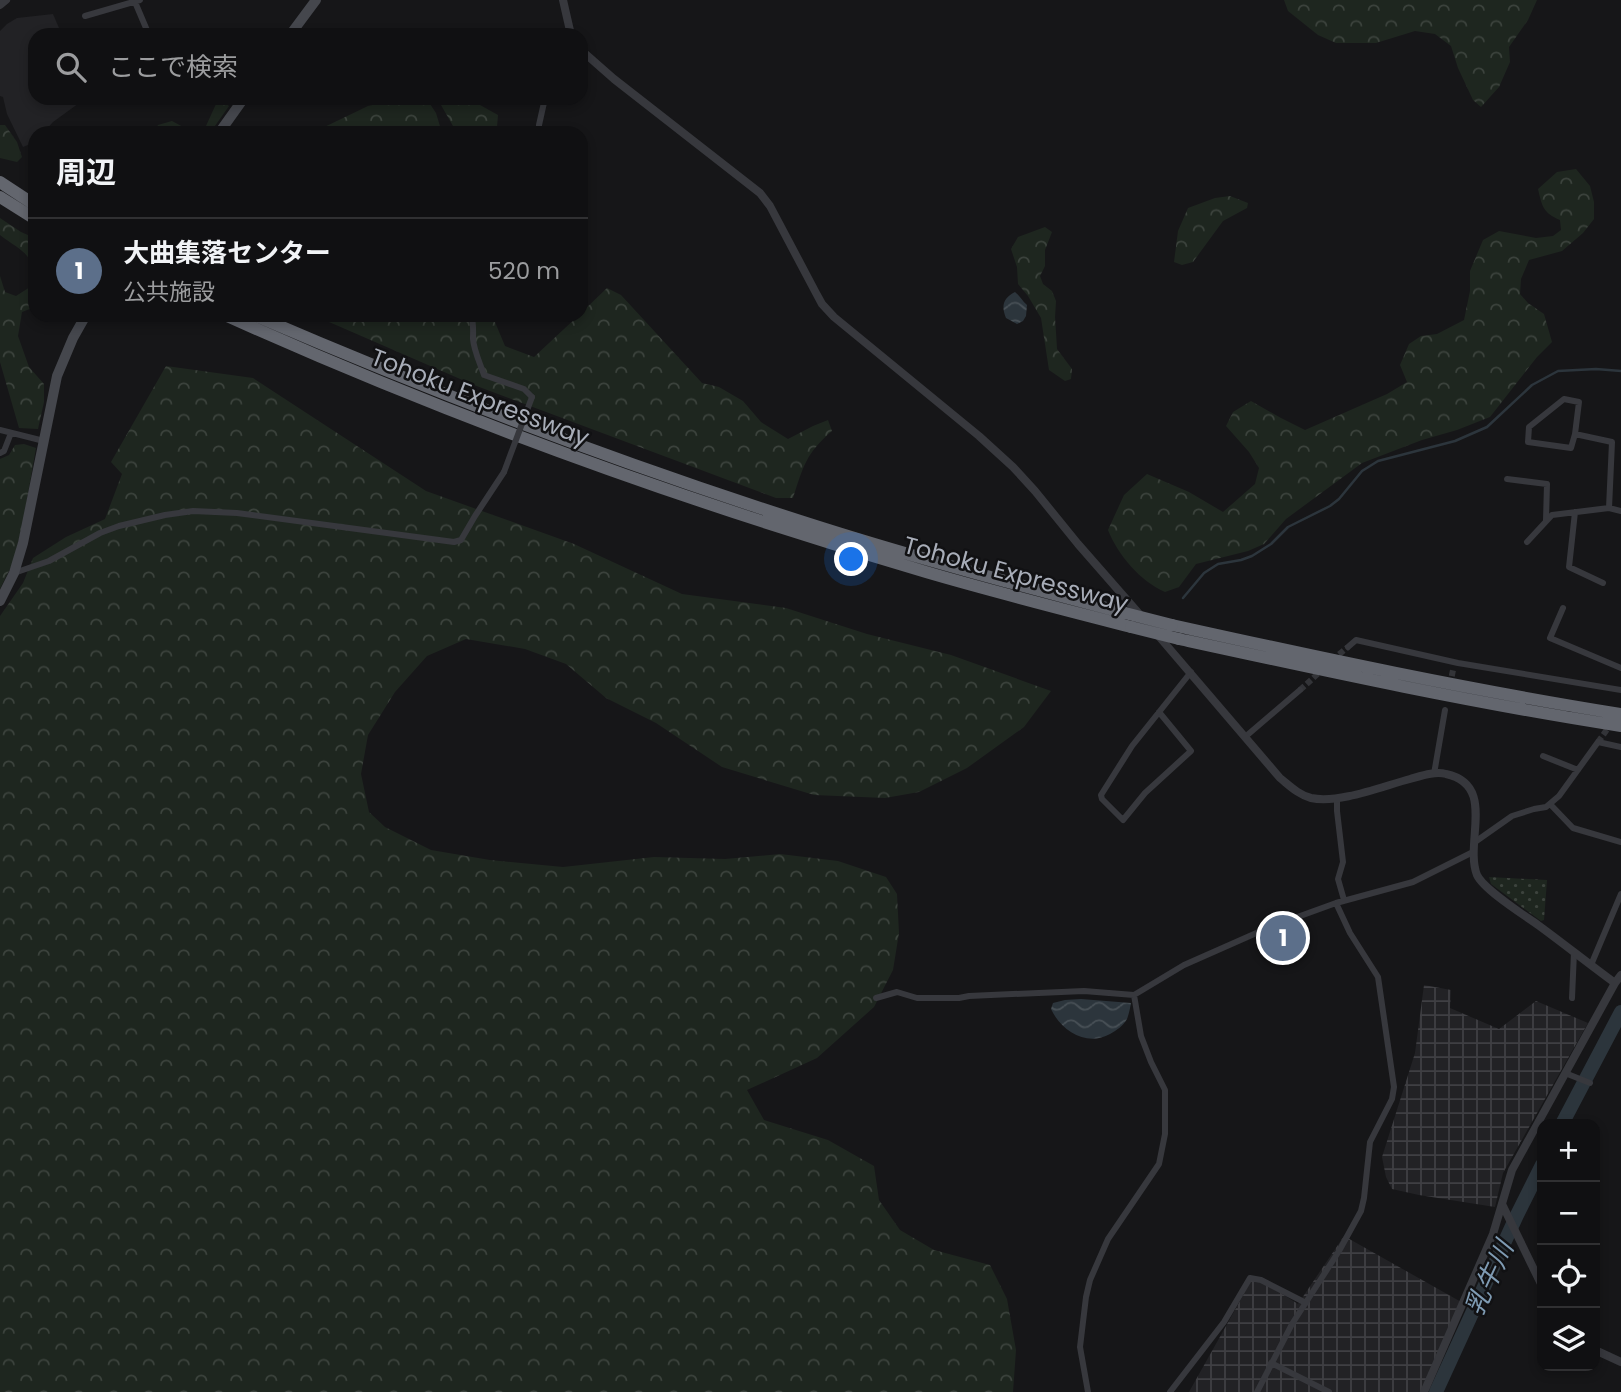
<!DOCTYPE html>
<html lang="ja">
<meta charset="utf-8">
<style>
:root{--surface:#101012;--page:#19191b;--text:#f1f3f6;--muted:#9c9d9f;--line:#303032;--accent:#f2b134}
body{margin:0;font-family:Poppins,"Noto Sans JP",sans-serif;background:var(--page);color:var(--text)}
.controls{position:absolute;right:21px;bottom:21px;display:grid;overflow:hidden;border-radius:14px;box-shadow:0 4px 10px #0003}
.controls button{width:63px;height:63px;display:grid;place-items:center;padding:0;border:0;border-bottom:2px solid var(--line);background:var(--surface);color:var(--text);font:35px sans-serif}
.you{position:absolute;left:852px;top:560px;width:24px;height:24px;margin:-18px;border:5px solid #fff;border-radius:50%;background:#1a73e8;box-shadow:0 0 0 10px #1a73e833}
.badge{display:grid;place-items:center;width:46px;height:46px;border-radius:50%;background:var(--accent);color:#fff;font-size:23px;font-weight:700}
.pin{position:absolute;translate:-50% -50%;border:4px solid #fff;box-shadow:0 2px 7px #0006}
.list{margin:0;padding:0;list-style:none}
h2{display:flex;justify-content:space-between;align-items:center;height:91px;margin:0;padding:0 28px;font-size:30px}
h2 small{font-size:23px;font-weight:400;color:var(--muted)}
.list li{display:grid;grid-template-columns:46px 1fr auto;gap:21px;align-items:center;box-sizing:border-box;height:105px;padding:0 28px;border-top:2px solid var(--line)}
.list b{display:block;font-size:26px;white-space:nowrap}
.list p{margin:0;font-size:23px;white-space:nowrap;color:var(--muted)}
.list em{font-size:23px;font-style:normal;color:var(--muted)}
.icon{flex:none;width:38px;height:38px;fill:none;stroke:currentColor;stroke-width:2;stroke-linecap:round;stroke-linejoin:round}
.map{position:relative;flex:none;width:1621px;height:1392px;overflow:hidden}
.search{position:absolute;background:var(--surface);box-shadow:0 4px 10px #0003;left:28px;top:28px;width:560px;height:77px;display:flex;align-items:center;gap:18px;box-sizing:border-box;padding:0 24px;border-radius:21px;color:var(--muted);font-size:26px}
.panel{position:absolute;background:var(--surface);box-shadow:0 4px 10px #0003;left:28px;top:126px;width:560px;height:196px;border-radius:21px}
.map>svg:first-child{display:block}
</style>
<div class="map">
<svg width="1621" height="1392" viewBox="0 0 1621 1392">
<defs>
<pattern id="industrial-grid" width="8" height="8" patternUnits="userSpaceOnUse" patternTransform="scale(1.75)"><rect width="8" height="8" fill="#222225"/><path d="M0 4h8M4 0v8" fill="none" stroke="#3f3f43"/></pattern>
<pattern id="grass-dots" width="8" height="8" patternUnits="userSpaceOnUse" patternTransform="scale(1.75)"><rect width="8" height="8" fill="#1e261f"/><path d="M2 2h.1M6 6h.1" fill="none" stroke="#3c433d" stroke-width="1.8" stroke-linecap="round"/></pattern>
<pattern id="forest-crowns" width="20" height="18" patternUnits="userSpaceOnUse" patternTransform="scale(1.75)"><rect width="20" height="18" fill="#1e261f"/><path d="M2 6a3 3 0 1 1 6 0M12 15a3 3 0 1 1 6 0" fill="none" stroke="#3c433d"/></pattern>
<pattern id="water-waves" width="16" height="10" patternUnits="userSpaceOnUse" patternTransform="scale(1.75)"><rect width="16" height="10" fill="#2c353c"/><path d="M0 5q4-4 8 0t8 0" fill="none" stroke="#485056"/></pattern>
</defs>
<rect width="100%" height="100%" fill="#161618"/>
<path fill="#222225" d="M 53,14 L 62,35 L 35,35 L 35,98 L 86,98 L 53,122 L 43,133 L 35,133 L 35,142 L 23,147 L 7,114 L 3,97 L 0,96 L 0,31 L 7,24 L 17,18 Z"/>
<path fill="url(#industrial-grid)" d="M 1424,985 L 1451,990 L 1450,1008 L 1499,1029 L 1536,1001 L 1588,1023 L 1503,1173 L 1495,1207 L 1419,1195 L 1392,1189 L 1386,1177 L 1382,1157 L 1415,1053 Z
M 1344,1236 L 1463,1303 L 1426,1392 L 1189,1392 L 1254,1276 L 1298,1304 Z"/>
<path fill="url(#grass-dots)" d="M 1489,877 L 1547,880 L 1544,920 L 1541,921 L 1491,884 Z"/>
<path fill="url(#forest-crowns)" d="M 1284,0 L 1537,0 L 1528,20 L 1509,47 L 1510,62 L 1499,87 L 1481,107 L 1473,100 L 1458,68 L 1451,46 L 1435,34 L 1415,31 L 1376,43 L 1336,43 L 1318,35 L 1288,11 Z
M 404,98 L 428,101 L 436,113 L 442,133 L 312,133 L 368,106 Z
M 444,98 L 486,98 L 480,105 L 498,115 L 497,127 L 494,133 L 457,133 L 441,105 Z
M 225,103 L 229,106 L 210,133 L 154,133 L 158,125 L 172,121 L 185,128 L 206,126 L 216,104 Z
M 0,125 L 5,125 L 17,142 L 22,157 L 17,162 L 0,158 Z
M 1576,169 L 1590,186 L 1594,202 L 1594,219 L 1583,233 L 1562,251 L 1529,260 L 1521,279 L 1520,294 L 1528,303 L 1544,314 L 1552,342 L 1537,357 L 1490,417 L 1457,430 L 1422,440 L 1362,463 L 1286,519 L 1264,544 L 1248,551 L 1196,564 L 1179,587 L 1165,592 C 1140,581 1118,555 1108,530 L 1124,495 L 1147,474 L 1189,492 L 1223,512 L 1255,484 L 1259,468 L 1249,452 L 1226,426 L 1233,412 L 1251,401 L 1281,418 L 1305,430 L 1387,394 L 1407,382 L 1400,365 L 1409,344 L 1421,336 L 1437,334 L 1464,320 L 1470,291 L 1470,271 L 1483,240 L 1499,231 L 1536,238 L 1553,236 L 1561,230 L 1560,220 C 1543,213 1542,206 1538,189 L 1557,172 Z
M 1230,196 L 1248,203 L 1247,208 L 1223,221 L 1193,262 L 1182,265 L 1174,262 L 1178,231 L 1188,208 L 1215,198 Z
M 0,218 L 21,232 L 35,238 L 35,307 L 22,312 L 18,336 L 29,367 L 44,384 L 44,402 L 38,429 L 19,428 L 0,362 L 0,276 L 5,292 L 16,296 L 30,287 C 38,254 22,252 0,235 Z
M 1045,227 L 1052,232 L 1045,250 L 1045,266 L 1040,276 L 1043,284 L 1052,291 L 1056,301 L 1055,317 L 1057,349 L 1072,369 L 1071,379 L 1065,381 L 1049,370 L 1041,318 L 1028,296 L 1018,284 L 1017,267 L 1011,249 L 1018,237 Z
M 607,288 L 621,295 L 702,383 L 719,387 L 743,401 L 761,422 L 788,439 L 813,426 L 828,420 L 832,431 C 806,453 803,467 793,498 L 776,498 L 474,385 L 313,315 L 492,315 L 505,346 L 534,357 L 579,315 L 581,315 L 581,313 Z
M 166,366 L 253,378 L 426,491 L 574,544 L 682,594 L 786,608 L 867,634 L 951,655 L 1051,691 L 1024,727 L 967,768 L 919,792 L 885,798 L 814,795 L 722,767 L 656,723 L 606,698 L 566,664 L 525,649 L 466,639 L 427,656 L 395,692 L 368,735 L 361,774 L 369,812 L 385,827 L 431,850 L 490,860 L 563,867 L 654,857 L 725,859 L 780,854 L 838,861 L 886,877 L 897,894 L 899,933 L 893,970 L 874,1007 L 817,1058 L 747,1090 L 764,1120 L 828,1140 L 874,1166 L 879,1200 L 900,1230 L 934,1250 L 990,1265 L 1007,1299 L 1016,1350 L 1013,1392 L 0,1392 L 0,616 L 23,583 L 33,558 L 66,537 L 105,519 L 122,474 L 111,462 Z
M 24,444 L 36,448 L 23,522 L 13,563 L 0,589 L 0,459 L 9,455 L 15,445 Z"/>
<path fill="url(#water-waves)" d="M 1015,292 C 1020,296 1022,301 1027,305 L 1026,316 L 1023,321 L 1017,324 L 1006,318 C 1001,306 1003,298 1015,292 Z
M 1081,999 L 1131,1003 C 1130,1008 1129,1014 1127,1019 C 1123,1026 1117,1030 1110,1034 C 1087,1047 1061,1031 1051,1009 L 1053,1003 L 1065,1000 Z"/>
<g fill="none" stroke-linecap="round" stroke-linejoin="round">
<path stroke="#2c353c" stroke-width="2.5" d="M 1183,598 L 1204,573 L 1218,564 L 1241,560 L 1252,556 L 1271,544 L 1288,527 L 1330,506 L 1339,499 L 1362,471 L 1378,461 L 1455,441 L 1487,427 L 1532,385 L 1558,371 L 1596,369 L 1621,371"/>
<path stroke="#2c353c" stroke-width="14" d="M 1562,1124 L 1621,1012
M 1436,1392 L 1517,1215 L 1542,1165"/>
<path stroke="#333438" stroke-width="6" stroke-dasharray="6 3" stroke-linecap="butt" d="M 1332,660 L 1348,647
M 1450,685 L 1453,670
M 1300,690 L 1322,670
M 1598,742 L 1611,724"/>
<path stroke="#37383d" stroke-width="6" d="M 135,2 L 149,35
M 85,16 L 140,0
M 539,133 L 539,125 L 545,98
M 471,315 C 474,324 473,330 473,339 C 474,351 480,363 484,375 L 524,389 L 532,397
M 0,430 L 44,441
M 1575,434 L 1579,402 L 1564,399 L 1529,427 L 1528,442 L 1571,448 L 1575,434 L 1612,442 L 1609,508
M 0,453 L 4,451 L 11,433
M 1507,479 L 1547,484 L 1546,520
M 1575,512 L 1569,567 L 1603,583
M 1527,542 L 1552,515 L 1609,508 L 1621,511
M 14,573 L 49,561 L 100,533 L 119,526 L 165,515 L 193,511 L 237,513 L 454,542 L 461,540 L 475,516 L 504,472
M 1563,608 L 1550,638 L 1621,668
M 1348,647 L 1356,640 L 1458,663 L 1621,690
M 1159,712 L 1191,751 L 1145,793 L 1123,820 L 1102,799 L 1101,795 L 1132,746 L 1191,672
M 1245,737 L 1300,690
M 1543,756 L 1578,770
M 1434,774 L 1445,710
M 1337,798 L 1337,811 L 1343,862 L 1338,879 L 1344,900
M 1550,804 L 1573,828 L 1621,842
M 1475,842 L 1512,816 L 1534,809 L 1546,807 L 1559,796 L 1598,742 L 1621,747
M 1591,965 L 1621,894
M 876,998 L 897,992 L 917,998 L 959,998 L 969,996 L 1084,991 L 1134,995 L 1184,965 L 1270,927 L 1336,903 L 1413,882 L 1473,852
M 1572,998 L 1574,952
M 1565,1073 L 1590,1083
M 1271,1363 L 1329,1392
M 1088,1392 L 1080,1347 L 1086,1297 L 1090,1280 L 1108,1239 L 1159,1164 L 1165,1134 L 1165,1090 L 1151,1062 L 1141,1036 L 1134,995
M 1170,1392 L 1224,1322 L 1250,1278 L 1261,1280 L 1306,1303
M 1257,1392 L 1292,1324 L 1339,1251 L 1361,1211 L 1364,1198 L 1370,1142 L 1392,1099 L 1394,1087 L 1378,977 L 1350,933 L 1336,903"/>
<path stroke="#37383d" stroke-width="8" d="M 563,0 L 571,35
M 0,5 L 6,0
M 581,50 L 614,79 L 760,193 L 770,206 L 816,293 L 822,304 L 834,317 L 979,436 L 1013,467 L 1035,491 L 1078,544 L 1141,616
M 1156,633 L 1280,778 C 1290,786 1299,795 1311,798 C 1339,804 1383,786 1410,779 C 1421,776 1435,771 1446,774 C 1497,785 1464,842 1477,875 C 1484,890 1524,915 1538,925 C 1564,944 1589,964 1615,983
M 1502,1204 L 1542,1286
M 1595,1350 L 1621,1362
M 1424,1392 L 1493,1234 L 1512,1170 L 1615,983 L 1621,975"/>
<path stroke="#45474d" stroke-width="10" d="M 290,35 L 316,0
M 219,133 L 244,98
M 0,601 L 14,573 L 23,543 L 57,376 L 73,338 L 86,315"/>
<path stroke="#63666e" stroke-width="12" d="M 0,182 L 35,205
M 0,197 L 35,219
M 225,315 C 451,417 687,502 926,572 C 994,592 1062,609 1131,627
M 254,315 C 439,395 627,466 819,527 C 920,559 1022,586 1125,613
M 1172,625 C 1321,658 1470,690 1621,714
M 1179,639 C 1326,671 1472,703 1621,726"/>
<path stroke="#37383d" stroke-width="6" d="M 504,472 L 532,397"/>
<path stroke="#63666e" stroke-width="12" d="M 1125,613 L 1172,625
M 1131,627 L 1179,639"/>
</g>
<g text-anchor="middle" dominant-baseline="central" stroke-width="5" stroke-linejoin="round" paint-order="stroke">
<g font-size="24" fill="#a8adb8" stroke="#111113">
<text transform="translate(480 397) rotate(21)">Tohoku Expressway</text>
<text transform="translate(1016 574) rotate(15)">Tohoku Expressway</text>
</g>
<g font-size="26" font-style="italic" fill="#7f9bb3" stroke="#111113">
<text transform="translate(1489 1278) rotate(-65)">乳牛川</text>
</g>
</g>
</svg>
<div class="controls">
<button>+</button>
<button>−</button>
<button><svg class="icon" aria-label="locate" viewBox="0 0 24 24"><circle cx="12" cy="12" r="6"/><path d="M12 2v4M12 18v4M2 12h4M18 12h4"/></svg></button>
<button><svg class="icon" aria-label="layers" viewBox="0 0 24 24"><path d="M12 4l9 5-9 5-9-5zM3 14l9 5 9-5"/></svg></button>
</div>
<div class="you"></div>
<div class="pin badge" style="left:1283px;top:938px;background:#5c6f8a">1</div>
<div class="search"><svg class="icon" aria-label="search" viewBox="0 0 24 24"><circle cx="10" cy="10" r="6"/><path d="M15 15l6 6"/></svg>ここで検索</div>
<section class="panel">
<h2>周辺<small></small></h2>
<ul class="list">
<li><span class="badge" style="background:#5c6f8a">1</span><div><b>大曲集落センター</b><p>公共施設</p></div><em>520 m</em></li>
</ul>
</section>
</div>
